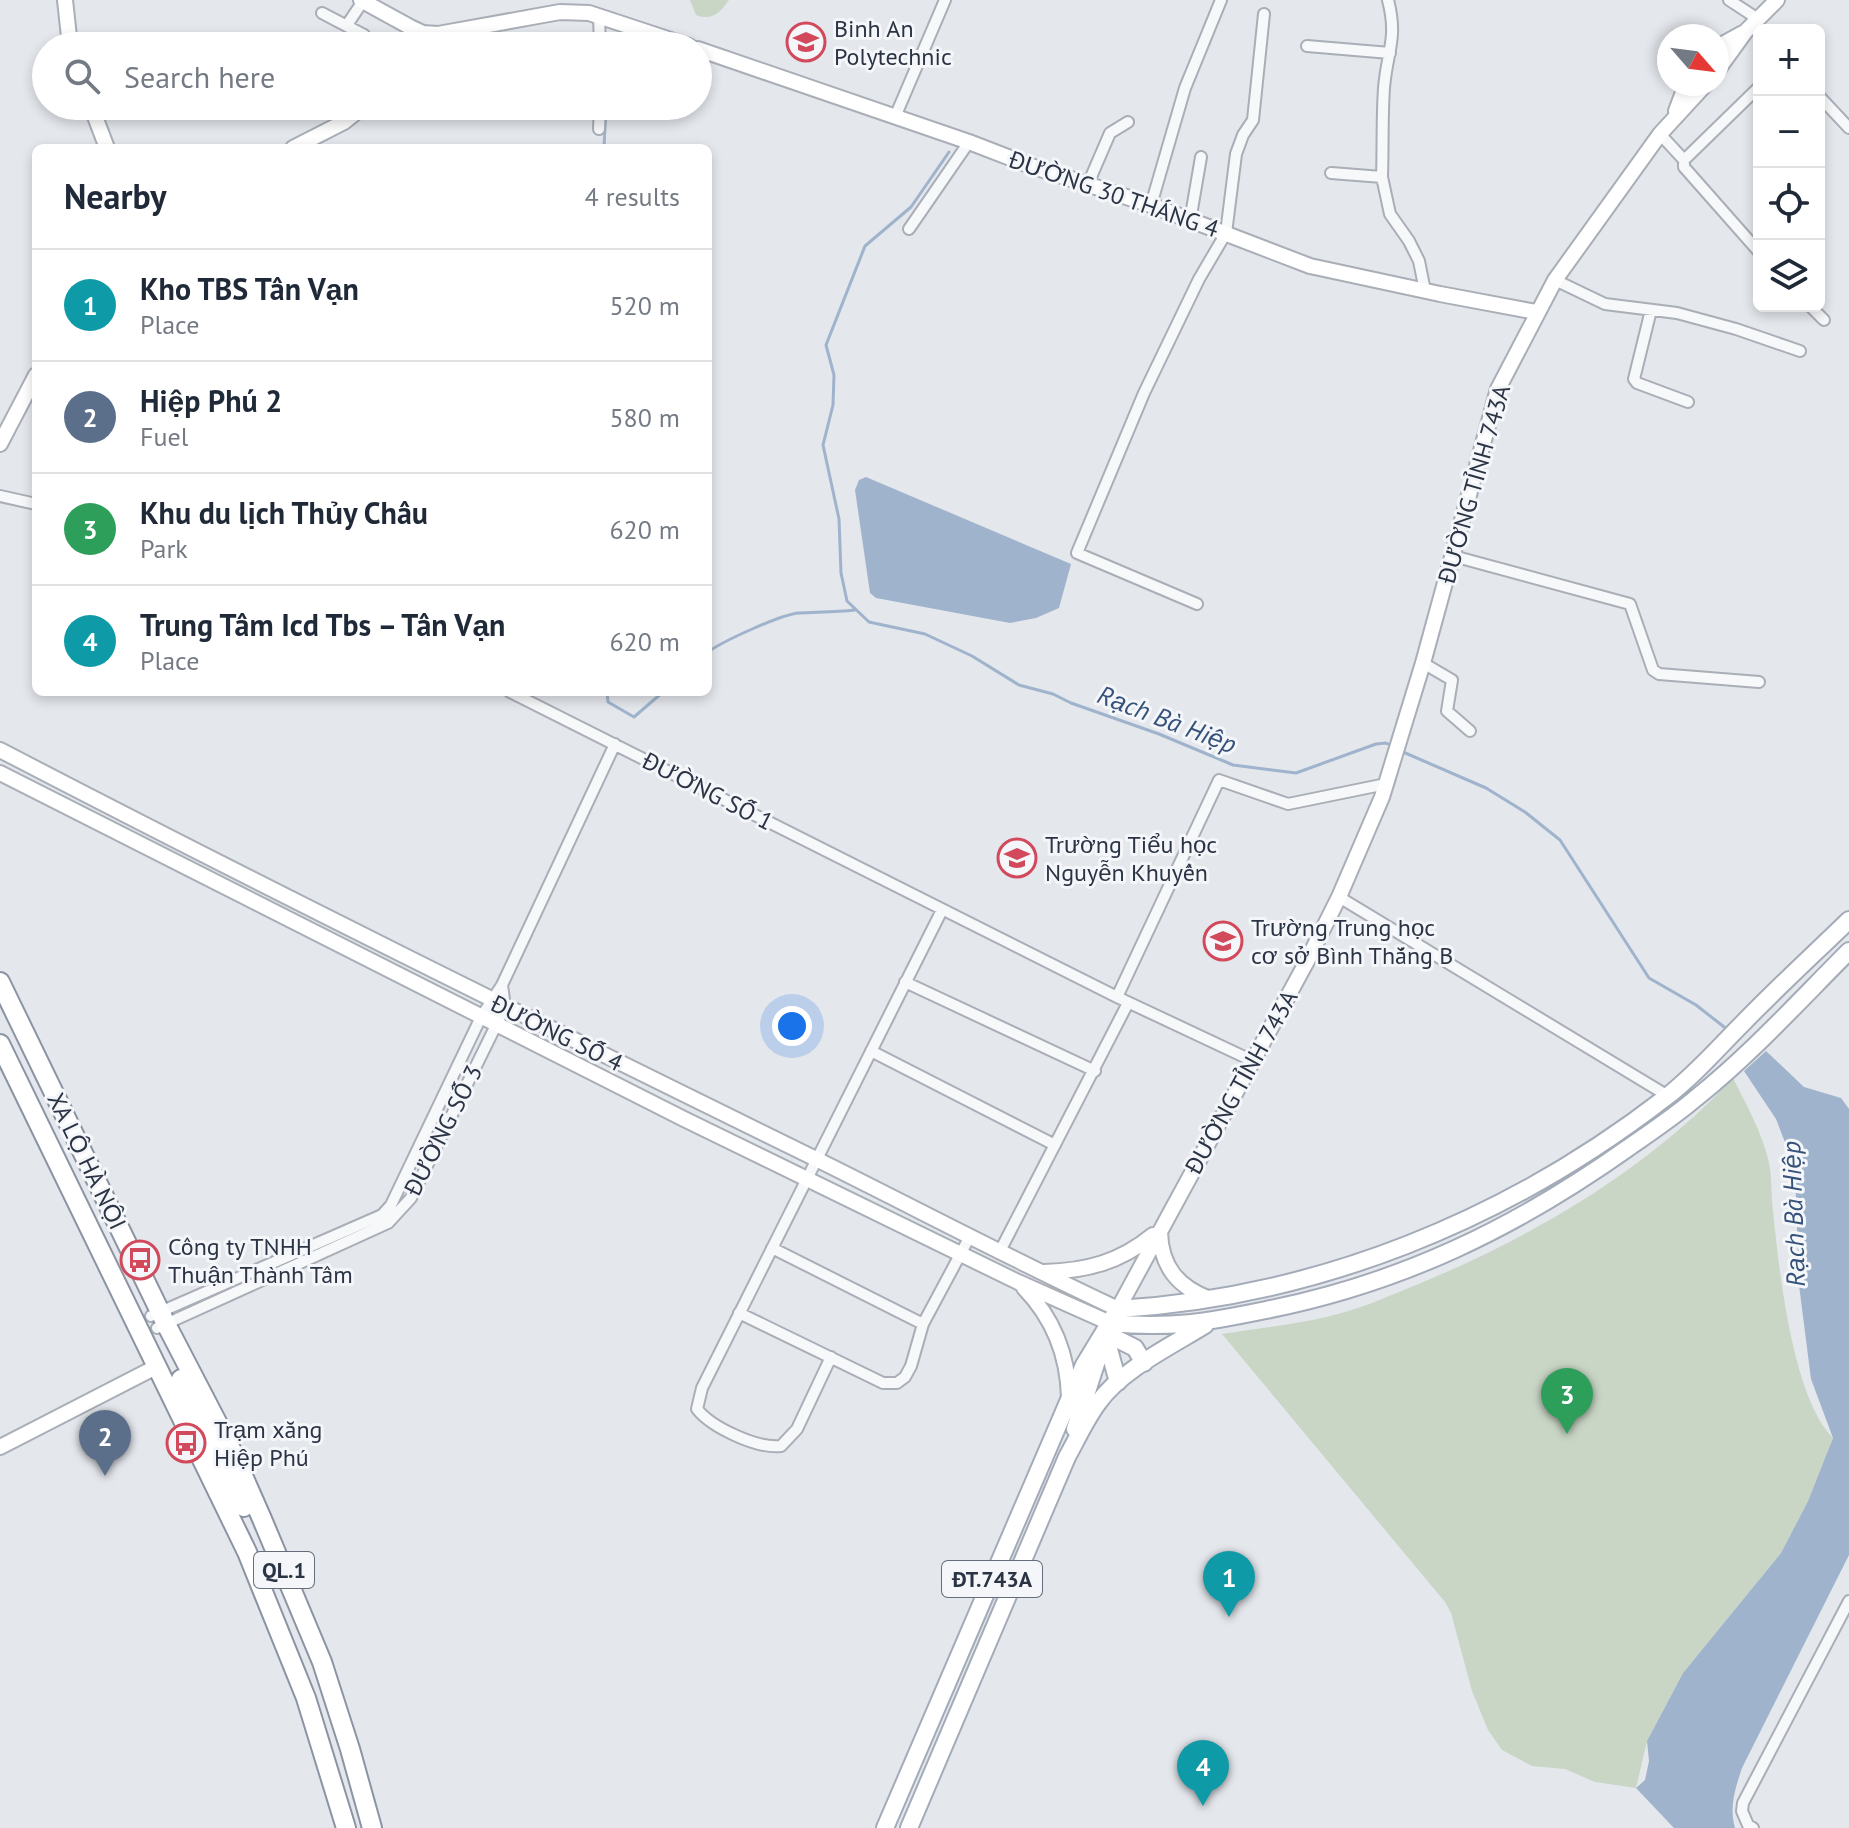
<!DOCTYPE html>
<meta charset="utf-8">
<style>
:root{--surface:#fff;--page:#f6f6f7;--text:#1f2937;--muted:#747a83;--line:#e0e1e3;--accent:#0f766e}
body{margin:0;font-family:"PT Sans",sans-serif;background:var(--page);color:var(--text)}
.controls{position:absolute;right:24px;top:24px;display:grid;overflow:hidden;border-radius:12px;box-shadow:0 4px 12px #0003}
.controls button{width:72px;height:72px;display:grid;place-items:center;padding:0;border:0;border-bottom:2px solid var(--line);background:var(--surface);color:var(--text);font:40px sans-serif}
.compass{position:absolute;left:1657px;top:24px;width:72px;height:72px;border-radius:50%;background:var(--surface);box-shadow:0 4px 12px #0003;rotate:118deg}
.you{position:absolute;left:792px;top:1026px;width:28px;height:28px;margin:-20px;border:6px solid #fff;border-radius:50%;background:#1a73e8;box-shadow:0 0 0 12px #1a73e833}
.badge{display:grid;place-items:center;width:52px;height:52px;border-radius:50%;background:var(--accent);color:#fff;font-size:26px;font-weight:700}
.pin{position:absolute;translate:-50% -66px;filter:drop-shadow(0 2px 4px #0008)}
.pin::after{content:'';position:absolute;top:42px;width:28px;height:24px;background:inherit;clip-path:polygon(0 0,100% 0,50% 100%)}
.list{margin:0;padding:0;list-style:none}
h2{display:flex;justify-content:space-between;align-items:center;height:104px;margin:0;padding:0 32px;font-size:34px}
h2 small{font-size:26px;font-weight:400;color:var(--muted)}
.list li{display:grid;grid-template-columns:52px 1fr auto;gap:24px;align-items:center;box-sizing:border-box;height:112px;padding:0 32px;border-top:2px solid var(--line)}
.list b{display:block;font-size:30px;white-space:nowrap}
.list p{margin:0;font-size:26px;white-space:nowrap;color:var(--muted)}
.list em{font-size:26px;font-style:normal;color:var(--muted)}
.icon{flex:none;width:44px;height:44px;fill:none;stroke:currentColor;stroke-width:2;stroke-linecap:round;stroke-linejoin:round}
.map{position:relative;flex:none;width:1849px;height:1828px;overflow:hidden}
.search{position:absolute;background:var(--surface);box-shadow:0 4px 12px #0003;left:32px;top:32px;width:680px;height:88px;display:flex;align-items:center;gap:20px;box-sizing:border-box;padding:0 28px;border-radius:44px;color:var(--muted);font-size:30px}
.panel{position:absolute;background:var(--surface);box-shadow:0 4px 12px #0003;left:32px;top:144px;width:680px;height:552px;border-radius:12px}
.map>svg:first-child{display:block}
</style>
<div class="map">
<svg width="1849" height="1828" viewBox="0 0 1849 1828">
<rect width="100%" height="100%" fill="#e4e7ec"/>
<path fill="#c9d6c5" d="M 690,0 L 729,0 C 720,13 712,21 696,15 Z
M 1733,1078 C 1747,1106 1762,1132 1769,1163 C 1772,1178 1771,1195 1773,1211 C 1779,1269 1792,1397 1833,1438 L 1808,1501 L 1781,1553 L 1683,1673 L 1647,1741 L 1636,1788 L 1595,1782 L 1565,1769 L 1532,1766 L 1502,1750 L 1488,1730 L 1472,1691 L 1451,1613 L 1445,1602 L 1222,1334 C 1258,1328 1294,1325 1330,1316 C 1361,1309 1391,1295 1421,1283 C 1536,1235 1648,1169 1733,1078 Z"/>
<path fill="#9fb4cc" d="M 866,477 L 1071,564 L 1059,608 L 1036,618 L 1010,623 L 876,598 L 870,593 L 855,490 L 859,480 Z
M 1766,1051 L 1804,1087 L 1841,1098 L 1849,1109 L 1849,1555 L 1742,1768 C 1735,1789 1729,1807 1735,1828 L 1674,1828 L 1636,1788 L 1645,1780 L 1649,1761 L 1647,1741 L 1683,1673 L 1781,1553 L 1808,1501 L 1833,1438 L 1811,1379 L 1799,1285 L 1795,1168 L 1776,1119 L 1744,1071 Z"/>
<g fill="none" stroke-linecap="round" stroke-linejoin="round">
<path stroke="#9fb4cc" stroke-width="3" d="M 604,148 L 606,106
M 949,152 L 911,207 L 865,246 L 826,345 L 834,375 L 833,405 L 823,445 L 839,519 L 841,573 L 847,601 L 869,622 L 925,634 L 972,656 L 1019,685 L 1053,694 L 1071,703 L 1159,734 L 1233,765 L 1296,773 L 1376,744 L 1386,743 L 1392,746
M 708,652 C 723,641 782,614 799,613 C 818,612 836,612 855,610
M 607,692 L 608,702 L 634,717 L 663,692
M 1403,752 L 1486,788 L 1525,812 L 1560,840 L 1649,978 L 1696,1005 L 1728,1030"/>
<g stroke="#a9aeb7" stroke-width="14">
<path id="street" d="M 1729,0 L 1758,19
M 322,13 L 364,35 L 367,39 L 366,46
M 599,16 L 600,46
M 347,25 L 363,1
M 1307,46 L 1390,53
M 1819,96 L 1849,128
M 895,117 L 945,0
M 599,129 L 600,106
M 1660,134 L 1684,160 L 1684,167 L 1759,252
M 1684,160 L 1759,87
M 1331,173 L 1382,177 C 1383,147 1382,117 1384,88 C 1387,51 1398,39 1388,0
M 1382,177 L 1390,214 L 1409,241 L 1419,261 L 1425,291
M 1088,184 L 1110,133 L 1128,122
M 1151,205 L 1185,88 L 1221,0
M 1190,221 L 1201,157
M 909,229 L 969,142
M 1555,280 L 1605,304 L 1677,313 L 1736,329 L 1800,351
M 1810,306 L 1824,320
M 1651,310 L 1634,379 L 1637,383 L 1688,402
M 0,496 L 36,504
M 1453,556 L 1630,604 L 1653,670 L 1659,674 L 1759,682
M 1197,604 L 1077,553 L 1144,393 L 1199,279 L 1226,233 L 1236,154 L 1243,135 L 1253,120 L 1264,14
M 1423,663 L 1452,680 L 1447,711 L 1470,731
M 510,692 L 1117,997 L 1253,1061
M 1339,897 L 1668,1096
M 905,982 L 1095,1071
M 1117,997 L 1219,780 L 1288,804 L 1386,784
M 871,1051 L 1055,1145
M 772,1248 L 923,1324
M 999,1253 L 1128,1003
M 739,1313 L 883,1383 L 897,1383 L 905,1377 L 911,1366 L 923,1324 L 969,1238
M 151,1316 L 382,1215 L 391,1205 L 481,1017 L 502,985 L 615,744
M 157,1328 L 388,1223 L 411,1198 L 505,1007 L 502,985
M 831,1357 L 797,1429 L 781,1446 C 757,1449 711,1427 697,1409 L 702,1388 L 942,910
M 1753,1828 L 1748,1825 L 1742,1811 L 1743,1803 L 1849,1601"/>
</g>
<g stroke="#a9aeb7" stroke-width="18">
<path id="secondary" d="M 65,0 L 70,46
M 361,0 L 410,27 L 423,33 L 438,34 L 560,12 L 589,13 L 689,46
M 698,49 L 969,142 L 1031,166 L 1151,205 L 1310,266 L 1440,294 L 1536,312
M 1717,51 L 1723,44 L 1743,33
M 1717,71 L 1746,31 L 1777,0
M 91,106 L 107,148
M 1676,111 L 1682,95 L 1690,84
M 293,148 L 344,122 L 364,106
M 0,444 L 36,375
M 0,750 C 269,890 541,1024 814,1158 C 915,1208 1015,1261 1118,1309 L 1306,963 L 1339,897 L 1382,797 L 1423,663 L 1498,389 L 1555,280 L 1660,134 L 1706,84
M 0,773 L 684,1119 L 1018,1282 L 1110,1323
M 1160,1232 C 1161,1267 1178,1287 1210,1299
M 1044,1272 C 1087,1271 1120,1262 1153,1235
M 1024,1288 C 1054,1319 1068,1355 1069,1398
M 0,1447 L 150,1370"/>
</g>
<g stroke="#a3abb8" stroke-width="20">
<path id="primary" d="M 1110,1323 C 1170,1329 1208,1322 1266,1310 C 1402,1283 1515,1228 1628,1148 C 1651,1132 1675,1116 1696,1098 C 1751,1054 1799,1001 1849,951
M 1105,1333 L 1135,1348 L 1144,1363
M 1105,1335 L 1118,1382
M 1075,1429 L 1102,1345
M 885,1828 L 1084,1365 L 1118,1309 C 1318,1297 1507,1220 1665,1098 C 1694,1076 1719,1047 1744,1022 C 1778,987 1814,954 1849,920
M 909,1828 L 1067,1457 C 1077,1439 1086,1419 1098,1403 C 1121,1370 1171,1346 1205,1325"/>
</g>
<g stroke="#8b94a3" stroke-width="22">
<path id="highway" d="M 0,982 L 166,1324 L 233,1453 L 262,1519 L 322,1662 L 350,1749 L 372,1828
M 0,1044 L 247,1552 L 306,1698 L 346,1828
M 181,1379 L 244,1507"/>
</g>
<use href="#street" stroke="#f7f8fa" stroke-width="10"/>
<use href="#secondary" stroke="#fff" stroke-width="14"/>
<use href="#primary" stroke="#fff" stroke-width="16"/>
<use href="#highway" stroke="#fff" stroke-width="18"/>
</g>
<defs>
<g id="university-ring" transform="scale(2)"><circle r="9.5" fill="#f4f6f9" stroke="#d1495b" stroke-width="1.5"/><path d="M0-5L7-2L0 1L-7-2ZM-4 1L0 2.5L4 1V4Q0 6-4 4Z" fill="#d1495b"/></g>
<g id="school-ring" transform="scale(2)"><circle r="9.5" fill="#f4f6f9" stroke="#d1495b" stroke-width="1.5"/><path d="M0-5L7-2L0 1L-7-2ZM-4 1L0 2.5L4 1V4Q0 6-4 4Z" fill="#d1495b"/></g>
<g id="bus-ring" transform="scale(2)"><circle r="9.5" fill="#f4f6f9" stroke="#d1495b" stroke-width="1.5"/><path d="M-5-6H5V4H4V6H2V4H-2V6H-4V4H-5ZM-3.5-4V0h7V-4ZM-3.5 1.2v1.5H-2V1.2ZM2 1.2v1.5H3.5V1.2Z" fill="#d1495b"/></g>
</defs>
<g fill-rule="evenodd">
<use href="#university-ring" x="806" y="42"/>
<use href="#school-ring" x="1017" y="858"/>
<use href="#school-ring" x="1223" y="941"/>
<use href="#bus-ring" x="140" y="1260"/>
<use href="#bus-ring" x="186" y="1443"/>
</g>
<g text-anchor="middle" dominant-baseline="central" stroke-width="6" stroke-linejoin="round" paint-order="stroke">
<g fill="#f4f6f9" stroke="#676e7b" stroke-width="2">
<rect x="254" y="1552" width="60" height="36" rx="6"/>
<rect x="942" y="1561" width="100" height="36" rx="6"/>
</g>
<g font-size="22" font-weight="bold" fill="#2b3445">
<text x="284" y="1570">QL.1</text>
<text x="992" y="1579">ĐT.743A</text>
</g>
<g font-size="24" fill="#2b3445" stroke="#f4f6f9" text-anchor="start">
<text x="834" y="28">Binh An<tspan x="834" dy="28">Polytechnic</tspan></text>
<text x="1045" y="844">Trường Tiểu học<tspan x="1045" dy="28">Nguyễn Khuyến</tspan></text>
<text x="1251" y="927">Trường Trung học<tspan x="1251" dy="28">cơ sở Bình Thắng B</tspan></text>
<text x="168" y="1246">Công ty TNHH<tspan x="168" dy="28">Thuận Thành Tâm</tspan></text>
<text x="214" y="1429">Trạm xăng<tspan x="214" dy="28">Hiệp Phú</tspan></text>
</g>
<g font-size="24" fill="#2b3445" stroke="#f4f6f9">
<text transform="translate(1114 194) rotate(19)">ĐƯỜNG 30 THÁNG 4</text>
<text transform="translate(1474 484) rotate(-74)">ĐƯỜNG TỈNH 743A</text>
<text transform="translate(708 791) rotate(27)">ĐƯỜNG SỐ 1</text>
<text transform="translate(557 1033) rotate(26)">ĐƯỜNG SỐ 4</text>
<text transform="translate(1241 1082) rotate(-61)">ĐƯỜNG TỈNH 743A</text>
<text transform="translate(443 1130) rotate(-63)">ĐƯỜNG SỐ 3</text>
<text transform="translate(87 1161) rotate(64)">XA LỘ HÀ NỘI</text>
</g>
<g font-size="26" font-style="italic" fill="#34527a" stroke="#f4f6f9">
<text transform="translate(1167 719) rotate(21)">Rạch Bà Hiệp</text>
<text transform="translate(1793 1214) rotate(-92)">Rạch Bà Hiệp</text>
</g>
</g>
</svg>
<div class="controls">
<button>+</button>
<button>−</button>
<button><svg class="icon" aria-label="locate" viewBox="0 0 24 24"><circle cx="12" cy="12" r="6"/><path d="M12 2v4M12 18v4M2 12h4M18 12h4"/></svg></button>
<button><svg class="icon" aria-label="layers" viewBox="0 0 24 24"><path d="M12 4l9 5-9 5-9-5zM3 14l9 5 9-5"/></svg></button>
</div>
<svg class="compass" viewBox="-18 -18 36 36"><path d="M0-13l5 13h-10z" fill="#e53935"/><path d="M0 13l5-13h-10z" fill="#747a83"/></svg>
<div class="you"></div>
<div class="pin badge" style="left:1229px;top:1617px;background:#0f9aa8">1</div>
<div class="pin badge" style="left:105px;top:1476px;background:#5c6f8a">2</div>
<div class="pin badge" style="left:1567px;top:1434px;background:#2e9e5b">3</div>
<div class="pin badge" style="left:1203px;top:1806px;background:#0f9aa8">4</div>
<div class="search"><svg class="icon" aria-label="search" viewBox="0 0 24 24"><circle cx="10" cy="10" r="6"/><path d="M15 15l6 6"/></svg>Search here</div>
<section class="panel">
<h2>Nearby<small>4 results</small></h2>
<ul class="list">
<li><span class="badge" style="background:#0f9aa8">1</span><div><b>Kho TBS Tân Vạn</b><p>Place</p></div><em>520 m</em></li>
<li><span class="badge" style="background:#5c6f8a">2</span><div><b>Hiệp Phú 2</b><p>Fuel</p></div><em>580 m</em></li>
<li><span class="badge" style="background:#2e9e5b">3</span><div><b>Khu du lịch Thủy Châu</b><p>Park</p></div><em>620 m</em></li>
<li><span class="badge" style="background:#0f9aa8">4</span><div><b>Trung Tâm Icd Tbs – Tân Vạn</b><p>Place</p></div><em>620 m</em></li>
</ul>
</section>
</div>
